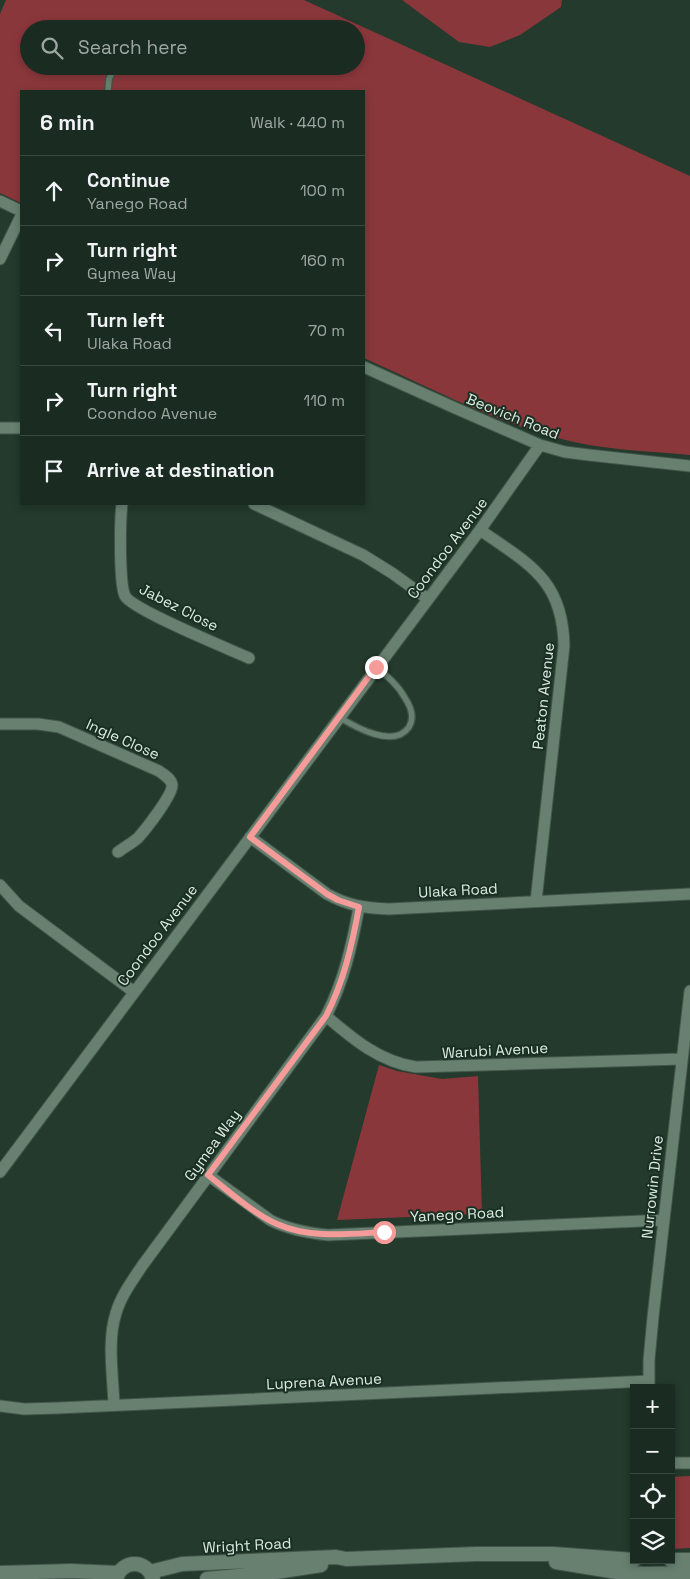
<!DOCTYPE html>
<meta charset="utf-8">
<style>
:root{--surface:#1a2c21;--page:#27382e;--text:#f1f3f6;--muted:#9fa7a5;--line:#38483f}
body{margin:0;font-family:"Space Grotesk",sans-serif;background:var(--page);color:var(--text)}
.controls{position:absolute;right:15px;bottom:15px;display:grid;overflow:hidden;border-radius:0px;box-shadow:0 2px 8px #0003}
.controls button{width:45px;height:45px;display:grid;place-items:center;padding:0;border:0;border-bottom:1px solid var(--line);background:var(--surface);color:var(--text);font:25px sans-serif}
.stop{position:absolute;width:15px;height:15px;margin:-11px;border:4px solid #f59b9a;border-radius:50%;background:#fff}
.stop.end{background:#f59b9a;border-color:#fff;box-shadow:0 1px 5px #0008}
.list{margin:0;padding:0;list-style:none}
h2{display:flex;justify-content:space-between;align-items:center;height:65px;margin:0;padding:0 20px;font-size:21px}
h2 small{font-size:16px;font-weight:400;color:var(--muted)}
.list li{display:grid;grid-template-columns:32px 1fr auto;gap:15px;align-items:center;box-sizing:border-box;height:70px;padding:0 20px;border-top:1px solid var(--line)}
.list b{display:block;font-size:19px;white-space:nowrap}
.list p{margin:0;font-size:16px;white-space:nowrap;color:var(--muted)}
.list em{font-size:16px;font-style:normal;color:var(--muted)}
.icon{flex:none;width:28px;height:28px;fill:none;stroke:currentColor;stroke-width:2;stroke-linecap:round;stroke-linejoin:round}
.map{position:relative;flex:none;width:690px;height:1579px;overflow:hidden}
.search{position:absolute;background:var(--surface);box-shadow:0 2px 8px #0003;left:20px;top:20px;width:345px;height:55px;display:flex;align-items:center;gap:12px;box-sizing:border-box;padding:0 18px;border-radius:28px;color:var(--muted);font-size:19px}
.panel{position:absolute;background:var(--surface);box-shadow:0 2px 8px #0003;left:20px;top:90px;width:345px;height:415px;border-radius:0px}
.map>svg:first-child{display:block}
</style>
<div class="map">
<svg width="690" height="1579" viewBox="0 0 690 1579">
<rect width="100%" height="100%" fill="#233a2c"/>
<path fill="#8a373b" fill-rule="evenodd" d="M 6,0 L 304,0 L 690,176 L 690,455 C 646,451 600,450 558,438 C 490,420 427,386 364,358 L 364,91 L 21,91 L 21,203 L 0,193 L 0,14 ZM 29,29 L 356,29 L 356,66 L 29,66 Z
M 402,0 L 562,0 L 561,7 L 520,35 L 490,47 L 459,42 Z
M 379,1065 L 397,1071 L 442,1079 L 478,1076 L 482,1214 L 337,1220 Z
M 690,1476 L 690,1548 L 671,1549 L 671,1477 Z"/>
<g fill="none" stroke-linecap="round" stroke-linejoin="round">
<g stroke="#415549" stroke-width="8">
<path id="service" d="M 108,91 L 109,79 L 115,66
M 339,717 C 355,727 394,749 409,727 C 415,717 411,707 405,698 C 398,685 387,676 376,667"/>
</g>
<g stroke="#415549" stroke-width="13">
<path id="minor" d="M 0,201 L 21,211
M 0,259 L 21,216
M 364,367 L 455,408 L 540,445 L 565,452 L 589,455 L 690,466
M 0,428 L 21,428
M 122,504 C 120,520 119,583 125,596 C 133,610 229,649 249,658
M 254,504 L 363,555 L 392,573 L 428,599
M 480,530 C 529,564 563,580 564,646 L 536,901
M 0,724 L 38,724 L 59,727 L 159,771 C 164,775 171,778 172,785 C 173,795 145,830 138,838 C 132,843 125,847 118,852
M 250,837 L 327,894 C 349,906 365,908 389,909 L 690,894
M 0,885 L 19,906 L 134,992
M 326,1016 C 353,1039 380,1062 416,1067 L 681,1059
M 0,1172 L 480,530 L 540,445
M 208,1175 L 270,1220 C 287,1229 308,1233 328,1235 L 664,1220
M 649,1386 L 649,1360 L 653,1317 L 690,991
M 114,1405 C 113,1376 107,1341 116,1313 C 121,1296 132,1281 142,1266 L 326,1016 C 344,981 352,945 359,907
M 0,1406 L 24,1409 L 58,1408 L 649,1381
M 671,1463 L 690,1463"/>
</g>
<g stroke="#415549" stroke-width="16">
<path id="secondary" d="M 671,1560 L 690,1560
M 556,1562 L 617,1572 L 644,1574 L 690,1573
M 150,1572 L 182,1564 L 336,1557 L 346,1559 L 476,1554 L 553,1554 L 634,1560
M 0,1573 L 71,1571 L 118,1573
M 116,1579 C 122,1559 147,1559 153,1579
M 207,1579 L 270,1573 L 321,1565"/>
</g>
<use href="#service" stroke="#678070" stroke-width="5.5"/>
<use href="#minor" stroke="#678070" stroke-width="11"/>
<use href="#secondary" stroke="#678070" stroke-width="14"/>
</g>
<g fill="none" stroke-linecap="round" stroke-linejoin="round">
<path stroke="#f59b9a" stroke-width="6" d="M 376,667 L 250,837 L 327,894 L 338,900 L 359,907 C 352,945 344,981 326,1016 L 208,1175 C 228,1191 254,1214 277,1224 C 311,1239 348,1234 384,1232"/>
</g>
<g text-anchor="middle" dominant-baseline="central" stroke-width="4" stroke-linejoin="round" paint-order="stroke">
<g font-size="15" fill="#dceae1" stroke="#192f22">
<text transform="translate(513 416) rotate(22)">Beovich Road</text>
<text transform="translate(447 548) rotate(-53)">Coondoo Avenue</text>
<text transform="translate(179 607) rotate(27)">Jabez Close</text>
<text transform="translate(543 696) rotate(-84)">Peaton Avenue</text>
<text transform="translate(123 739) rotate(24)">Ingle Close</text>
<text transform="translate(458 890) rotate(-3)">Ulaka Road</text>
<text transform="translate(157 935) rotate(-53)">Coondoo Avenue</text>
<text transform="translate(495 1050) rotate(-3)">Warubi Avenue</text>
<text transform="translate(212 1145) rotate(-54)">Gymea Way</text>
<text transform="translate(652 1187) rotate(-84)">Nurrowin Drive</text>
<text transform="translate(457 1214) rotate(-3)">Yanego Road</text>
<text transform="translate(324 1381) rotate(-3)">Luprena Avenue</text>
<text transform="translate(247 1545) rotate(-3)">Wright Road</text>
</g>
</g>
</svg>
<div class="controls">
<button>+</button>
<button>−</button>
<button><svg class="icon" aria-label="locate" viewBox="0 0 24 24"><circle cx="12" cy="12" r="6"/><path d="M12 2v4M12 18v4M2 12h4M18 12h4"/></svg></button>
<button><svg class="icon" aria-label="layers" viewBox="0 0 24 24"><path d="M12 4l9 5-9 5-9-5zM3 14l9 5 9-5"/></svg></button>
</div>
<div class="stop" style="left:384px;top:1232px"></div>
<div class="stop end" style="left:376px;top:667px"></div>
<div class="search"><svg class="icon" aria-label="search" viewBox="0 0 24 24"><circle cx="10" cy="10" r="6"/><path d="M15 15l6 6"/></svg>Search here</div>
<section class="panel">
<h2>6 min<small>Walk · 440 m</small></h2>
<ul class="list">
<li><svg class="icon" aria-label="ahead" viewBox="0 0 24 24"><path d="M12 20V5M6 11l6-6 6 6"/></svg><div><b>Continue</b><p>Yanego Road</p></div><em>100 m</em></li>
<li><svg class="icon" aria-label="right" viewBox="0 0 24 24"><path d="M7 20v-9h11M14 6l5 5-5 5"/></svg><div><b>Turn right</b><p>Gymea Way</p></div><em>160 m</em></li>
<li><svg class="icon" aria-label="left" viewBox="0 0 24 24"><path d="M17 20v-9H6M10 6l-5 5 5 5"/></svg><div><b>Turn left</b><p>Ulaka Road</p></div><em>70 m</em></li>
<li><svg class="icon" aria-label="right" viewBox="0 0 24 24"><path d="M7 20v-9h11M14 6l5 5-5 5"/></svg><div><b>Turn right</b><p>Coondoo Avenue</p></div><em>110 m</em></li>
<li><svg class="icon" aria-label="arrive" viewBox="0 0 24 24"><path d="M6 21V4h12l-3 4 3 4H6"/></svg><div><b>Arrive at destination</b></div></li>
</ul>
</section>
</div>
